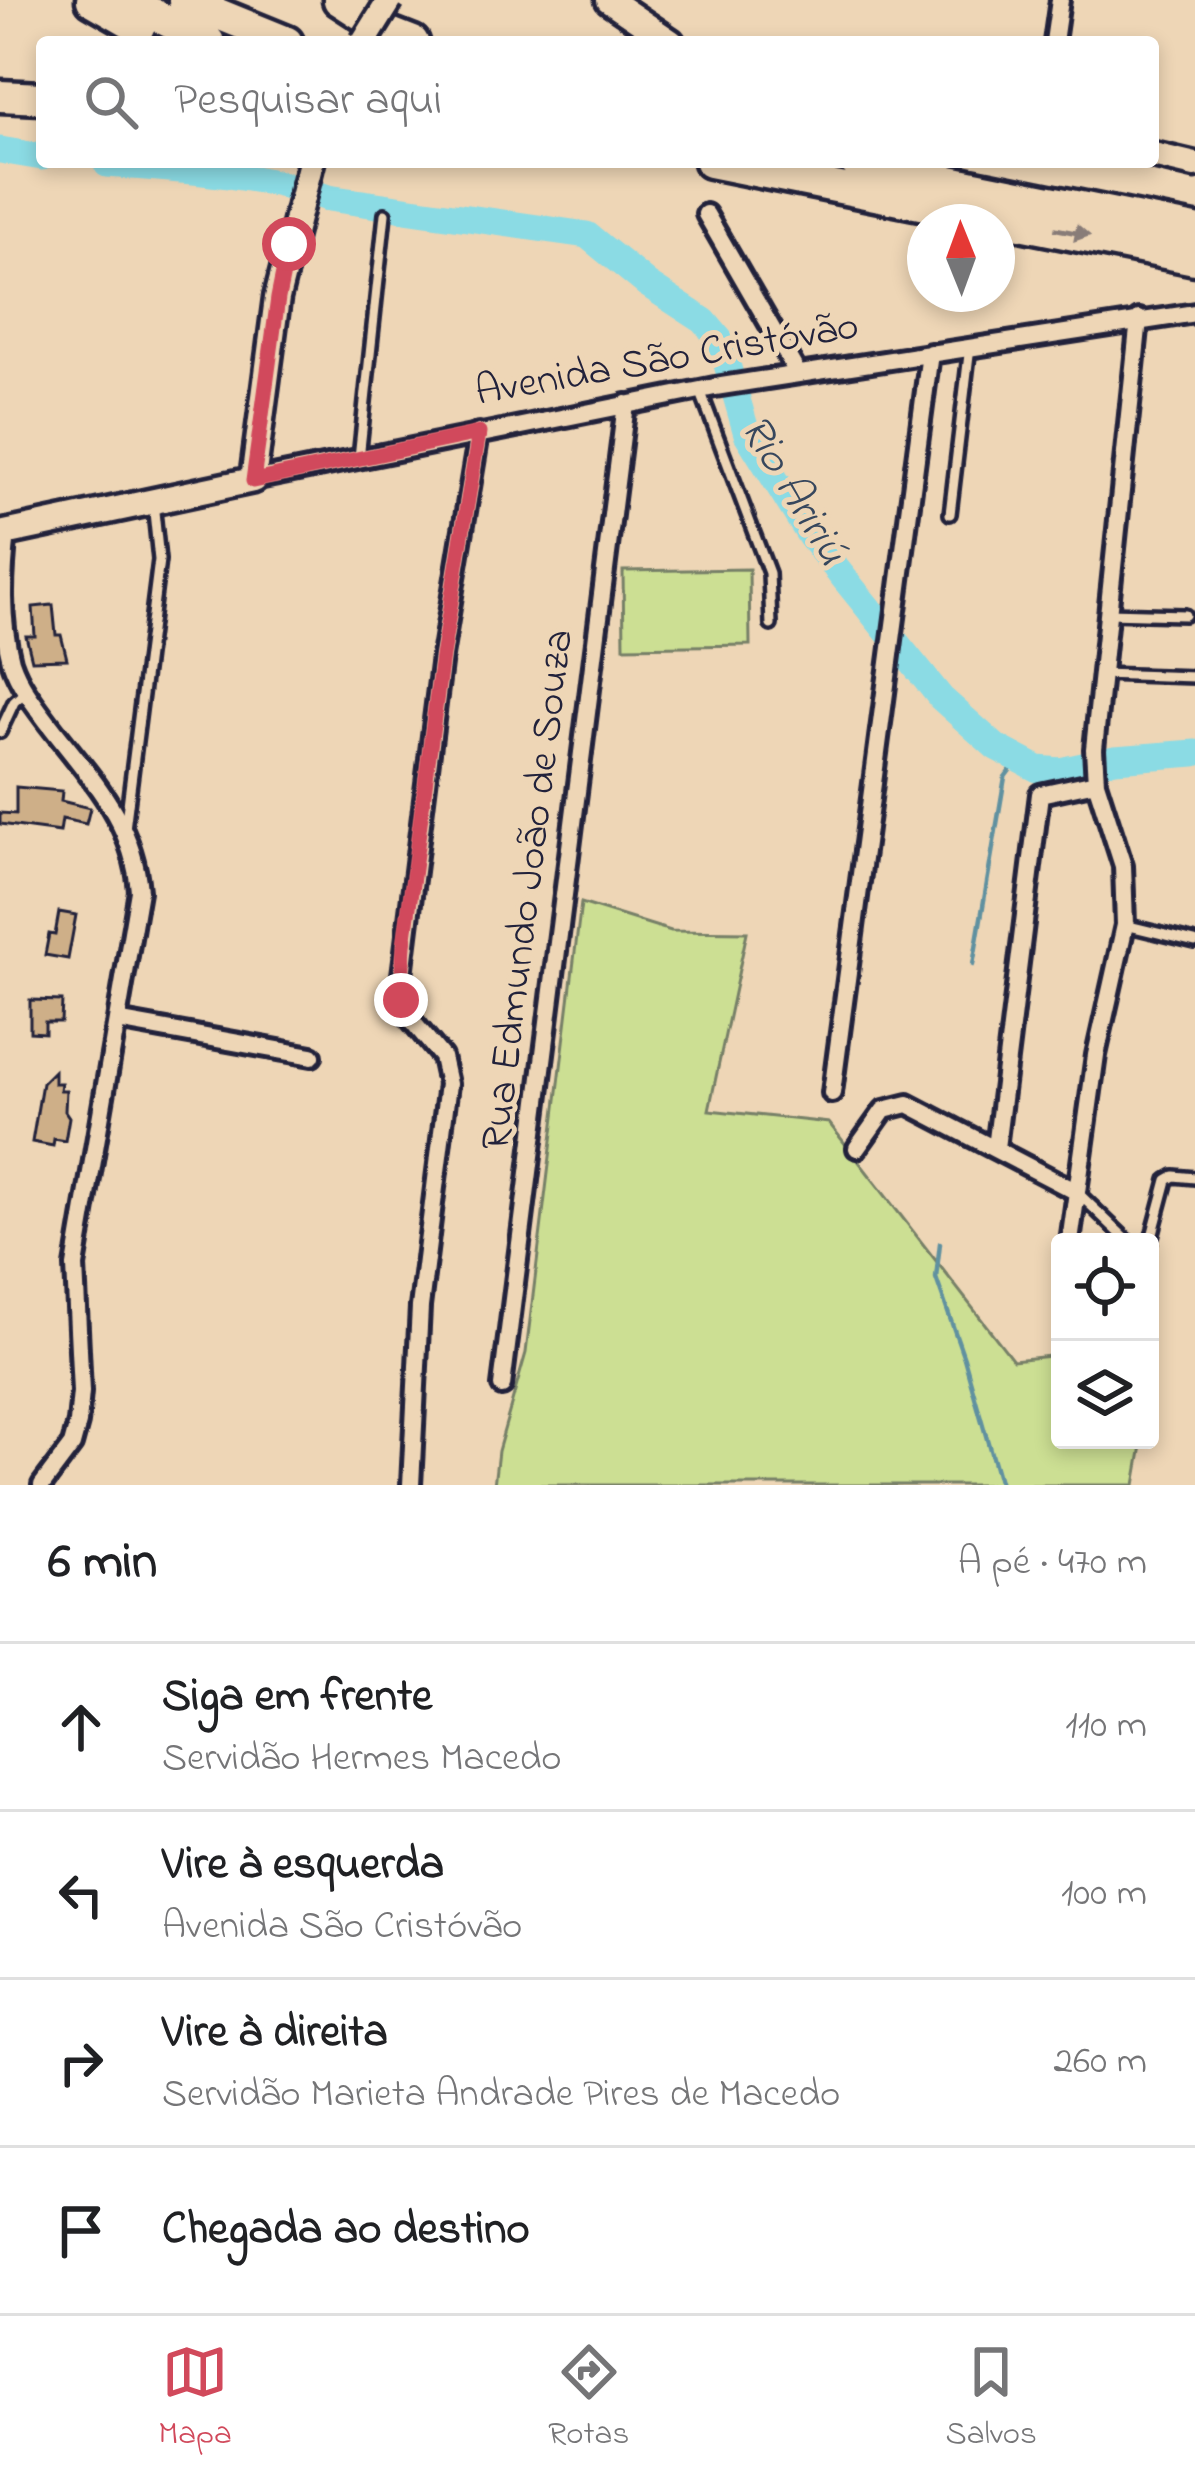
<!DOCTYPE html>
<html lang="pt">
<meta charset="utf-8">
<style>
:root{--surface:#fff;--page:#f2f2f2;--text:#202124;--muted:#757577;--line:#e0e0e0;--accent:#d1495b}
body{margin:0;font-family:"Indie Flower",sans-serif;background:var(--page);color:var(--text)}
.controls{position:absolute;right:36px;bottom:36px;display:grid;overflow:hidden;border-radius:12px;box-shadow:0 6px 18px #0003}
.controls button{width:108px;height:108px;display:grid;place-items:center;padding:0;border:0;border-bottom:3px solid var(--line);background:var(--surface);color:var(--text);font:60px sans-serif}
.compass{position:absolute;left:907px;top:204px;width:108px;height:108px;border-radius:50%;background:var(--surface);box-shadow:0 6px 18px #0003;rotate:359deg}
.stop{position:absolute;width:36px;height:36px;margin:-27px;border:9px solid #d1495b;border-radius:50%;background:#fff}
.stop.end{background:#d1495b;border-color:#fff;box-shadow:0 3px 12px #0008}
.list{margin:0;padding:0;list-style:none}
h2{display:flex;justify-content:space-between;align-items:center;height:156px;margin:0;padding:0 48px;font-size:51px}
h2 small{font-size:39px;font-weight:400;color:var(--muted)}
.list li{display:grid;grid-template-columns:78px 1fr auto;gap:36px;align-items:center;box-sizing:border-box;height:168px;padding:0 48px;border-top:3px solid var(--line)}
.list b{display:block;font-size:45px;white-space:nowrap}
.list p{margin:0;font-size:39px;white-space:nowrap;color:var(--muted)}
.list em{font-size:39px;font-style:normal;color:var(--muted)}
.icon{flex:none;width:66px;height:66px;fill:none;stroke:currentColor;stroke-width:2;stroke-linecap:round;stroke-linejoin:round}
.map{position:relative;flex:none;width:1195px;height:1485px;overflow:hidden}
.search{position:absolute;background:var(--surface);box-shadow:0 6px 18px #0003;left:36px;right:36px;top:36px;height:132px;display:flex;align-items:center;gap:30px;box-sizing:border-box;padding:0 42px;border-radius:12px;color:var(--muted);font-size:45px}
.sheet{height:828px;background:var(--surface)}
nav{display:flex;justify-content:space-around;align-items:center;box-sizing:border-box;height:168px;border-top:3px solid var(--line);background:var(--surface);font-size:33px;color:var(--muted)}
nav a{display:grid;justify-items:center;gap:6px}
nav .on{color:var(--accent)}
.map>svg:first-child{display:block}
</style>
<div class="map">
<svg width="1195" height="1485" viewBox="0 0 1195 1485">
<rect width="100%" height="100%" fill="#eed6b6"/>
<filter id="ink" filterUnits="userSpaceOnUse"><feTurbulence type="fractalNoise" baseFrequency=".00833" numOctaves="2"/><feDisplacementMap in="SourceGraphic" scale="24" xChannelSelector="R" yChannelSelector="G"/><feConvolveMatrix kernelMatrix="1 2 1 2 8 2 1 2 1" color-interpolation-filters="sRGB"/></filter>
<g filter="url(#ink)">
<path fill="#ccdf93" stroke="#778067" stroke-width="3" d="M 749,569 L 750,645 L 624,647 L 623,571 Z
M 581,903 L 671,931 L 747,932 L 709,1110 L 829,1123 L 1013,1360 L 1060,1355 L 1060,1440 L 1143,1440 L 1135,1485 L 494,1485 L 498,1451 L 526,1353 Z"/>
<g fill="none" stroke-linecap="round" stroke-linejoin="round">
<path stroke="#6191a0" stroke-width="4.5" d="M 973,965 L 1005,777 L 1017,761
M 940,1243 L 936,1278 L 964,1358 L 1000,1485"/>
<path stroke="#8bdbe4" stroke-width="27" d="M 0,150 L 42,157
M 107,164 C 179,170 259,173 328,198 L 587,235 L 647,284 L 704,321 L 720,340 L 747,434 L 810,536 L 941,698 L 996,747 L 1038,769 L 1060,771 L 1115,759 L 1195,753"/>
</g>
<path fill="#ceaf88" stroke="#22223b" stroke-width="3" d="M 53,605 L 56,635 L 61,635 L 67,659 L 32,660 L 26,636 L 35,636 L 33,607 Z
M 16,787 L 62,791 L 61,801 L 90,808 L 86,824 L 62,819 L 60,832 L 0,824 L 0,813 L 16,814 Z
M 59,912 L 76,915 L 68,959 L 45,955 L 49,934 L 55,935 Z
M 30,1000 L 62,1001 L 61,1022 L 45,1022 L 45,1033 L 30,1032 Z
M 54,1071 L 54,1083 L 61,1083 L 60,1090 L 66,1090 L 65,1111 L 69,1117 L 65,1141 L 54,1139 L 53,1146 L 32,1142 L 42,1083 Z"/>
<g fill="none" stroke-linecap="round" stroke-linejoin="round">
<g stroke="#22223b" stroke-width="18">
<path id="service" d="M 700,390 L 769,573 L 771,625
M 359,458 L 385,214
M 950,514 L 970,346
M 1108,613 L 1185,615
M 1100,674 L 1195,677
M 0,732 L 14,702 L 25,692
M 125,829 L 159,560 L 153,502
M 1125,925 L 1195,942
M 1077,1192 L 1129,1242
M 1150,1244 L 1167,1180 L 1174,1176 L 1195,1178"/>
</g>
<g stroke="#22223b" stroke-width="26">
<path id="minor" d="M 1054,42 L 1060,0
M 706,214 L 798,374
M 253,480 L 715,387 L 1195,313
M 7,533 C 2,576 0,619 11,661 C 19,685 34,704 49,724 C 91,779 133,820 139,891 L 75,1266 L 81,1392 L 78,1423 L 72,1445 L 42,1485
M 117,1021 L 312,1056
M 832,1093 L 930,353
M 857,1148 L 884,1110 L 908,1104 L 1077,1192
M 996,1148 L 1040,794 L 1096,782
M 1070,1242 L 1096,1055 L 1125,925 L 1123,866 L 1096,782 L 1094,749 L 1139,319
M 502,1386 L 626,404
M 411,1485 L 420,1307 L 448,1084 L 442,1057 L 403,1010 L 402,975 L 442,656 L 479,433"/>
</g>
<g stroke="#22223b" stroke-width="33">
<path id="secondary" d="M 609,0 L 671,42
M 1153,155 L 1195,165
M 0,534 L 253,480 L 277,298 L 311,162"/>
</g>
<g stroke="#22223b" stroke-width="39">
<path id="motorway" d="M 92,0 L 139,27
M 125,0 L 209,42
M 184,0 L 287,42
M 339,0 L 390,33 L 413,42
M 0,96 L 42,98
M 710,162 L 1195,259
M 855,162 L 1195,230"/>
</g>
<use href="#service" stroke="#eed6b6" stroke-width="9"/>
<use href="#minor" stroke="#eed6b6" stroke-width="16"/>
<use href="#secondary" stroke="#eed6b6" stroke-width="24"/>
<use href="#motorway" stroke="#eed6b6" stroke-width="30"/>
<g stroke="#22223b" stroke-width="33" stroke-linecap="butt">
<path id="secondary-bridge" d="M 364,42 L 390,0"/>
</g>
<use href="#secondary-bridge" stroke="#eed6b6" stroke-width="24"/>
</g>
<defs><path id="oneway-solid" d="M-6-.8H1V-3.2L6.5 0L1 3.2V.8H-6Z" transform="scale(3)"/></defs>
<use fill="#887c78" href="#oneway-solid" transform="translate(1072 232) rotate(11)"/>
</g>
<g fill="none" stroke-linecap="round" stroke-linejoin="round" filter="url(#ink)">
<path stroke="#d1495b" stroke-width="15" d="M 289,244 L 278,298 L 253,481 L 479,433 L 442,656 L 404,945 L 401,1000"/>
</g>
<g text-anchor="middle" dominant-baseline="central" stroke-width="10" stroke-linejoin="round" paint-order="stroke">
<g font-size="42" fill="#22223b" stroke="#eed6b6">
<text transform="translate(667 360) rotate(-10)">Avenida São Cristóvão</text>
<text transform="translate(529 890) rotate(-83)">Rua Edmundo João de Souza</text>
</g>
<g font-size="45" font-style="italic" fill="#37475d" stroke="#eed6b6">
<text transform="translate(792 491) rotate(59)">Rio Aririú</text>
</g>
</g>
</svg>
<div class="controls">
<button><svg class="icon" aria-label="locate" viewBox="0 0 24 24"><circle cx="12" cy="12" r="6"/><path d="M12 2v4M12 18v4M2 12h4M18 12h4"/></svg></button>
<button><svg class="icon" aria-label="layers" viewBox="0 0 24 24"><path d="M12 4l9 5-9 5-9-5zM3 14l9 5 9-5"/></svg></button>
</div>
<svg class="compass" viewBox="-18 -18 36 36"><path d="M0-13l5 13h-10z" fill="#e53935"/><path d="M0 13l5-13h-10z" fill="#757577"/></svg>
<div class="stop" style="left:289px;top:244px"></div>
<div class="stop end" style="left:401px;top:1000px"></div>
<div class="search"><svg class="icon" aria-label="search" viewBox="0 0 24 24"><circle cx="10" cy="10" r="6"/><path d="M15 15l6 6"/></svg>Pesquisar aqui</div>
</div>
<section class="sheet">
<h2>6 min<small>A pé · 470 m</small></h2>
<ul class="list">
<li><svg class="icon" aria-label="ahead" viewBox="0 0 24 24"><path d="M12 20V5M6 11l6-6 6 6"/></svg><div><b>Siga em frente</b><p>Servidão Hermes Macedo</p></div><em>110 m</em></li>
<li><svg class="icon" aria-label="left" viewBox="0 0 24 24"><path d="M17 20v-9H6M10 6l-5 5 5 5"/></svg><div><b>Vire à esquerda</b><p>Avenida São Cristóvão</p></div><em>100 m</em></li>
<li><svg class="icon" aria-label="right" viewBox="0 0 24 24"><path d="M7 20v-9h11M14 6l5 5-5 5"/></svg><div><b>Vire à direita</b><p>Servidão Marieta Andrade Pires de Macedo</p></div><em>260 m</em></li>
<li><svg class="icon" aria-label="arrive" viewBox="0 0 24 24"><path d="M6 21V4h12l-3 4 3 4H6"/></svg><div><b>Chegada ao destino</b></div></li>
</ul>
</section>
<nav>
<a class="on"><svg class="icon" aria-label="map" viewBox="0 0 24 24"><path d="M3 6l6-2 6 2 6-2v14l-6 2-6-2-6 2zM9 4v14M15 6v14"/></svg>Mapa</a>
<a><svg class="icon" aria-label="directions" viewBox="0 0 24 24"><path d="M12 3l9 9-9 9-9-9zM9 14v-3h6M13 9l2 2-2 2"/></svg>Rotas</a>
<a><svg class="icon" aria-label="saved" viewBox="0 0 24 24"><path d="M7 4h10v16l-5-4-5 4z"/></svg>Salvos</a>
</nav>
